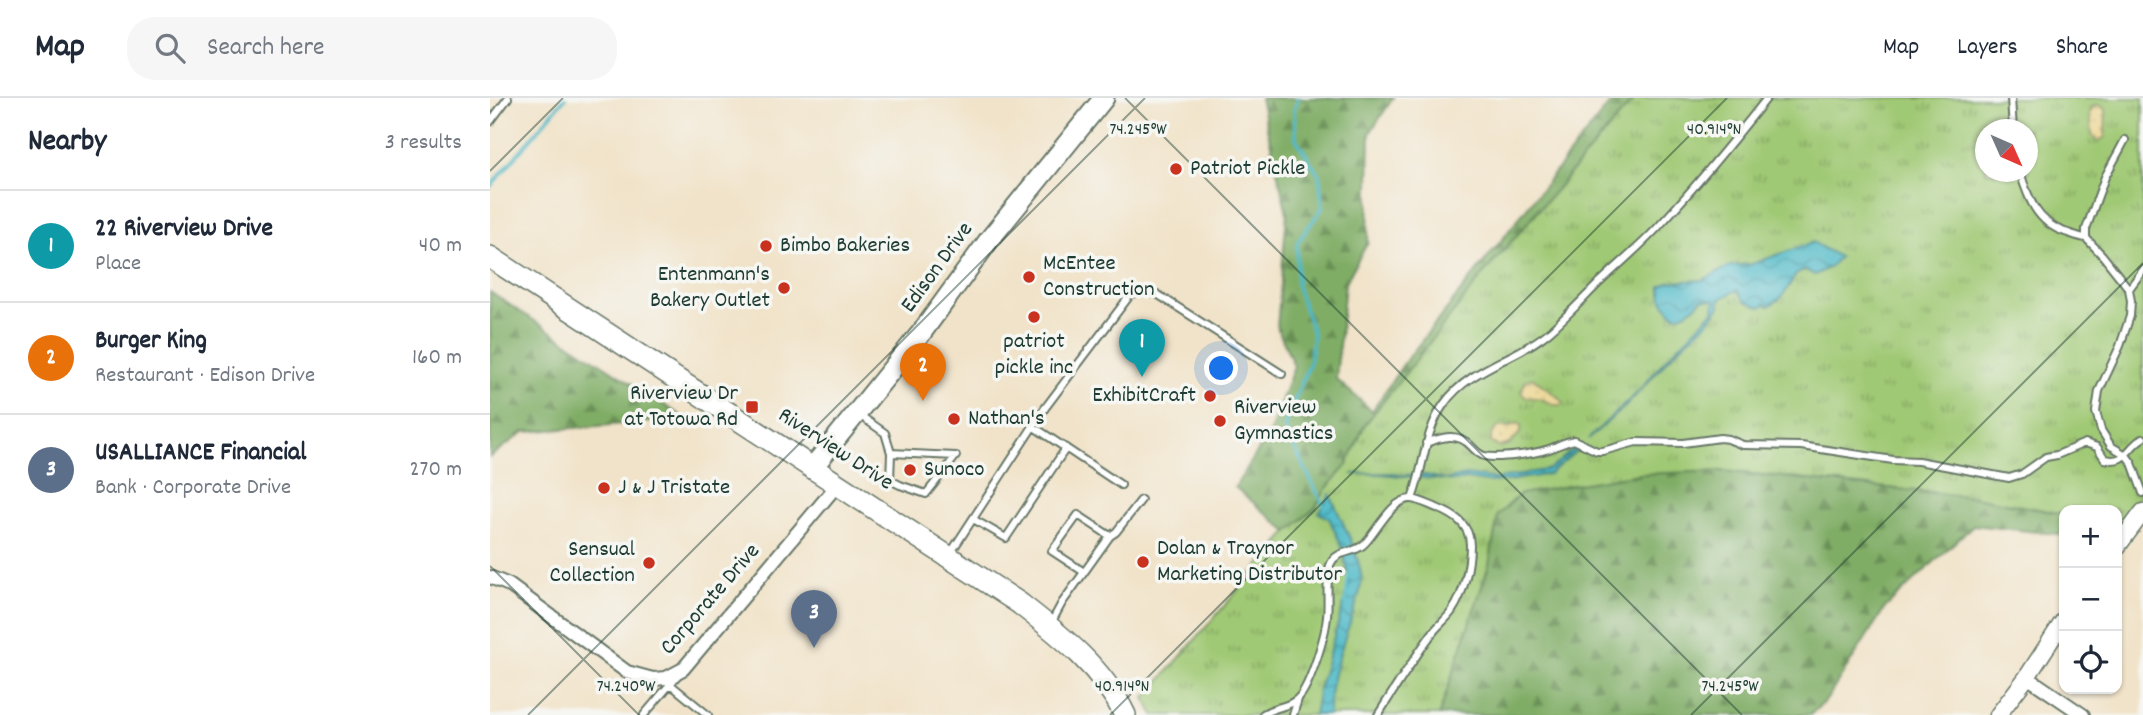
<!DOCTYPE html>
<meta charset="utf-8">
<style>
:root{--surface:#fff;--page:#f6f6f7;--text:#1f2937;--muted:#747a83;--line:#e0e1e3;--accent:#c8321e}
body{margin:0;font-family:Dekko,sans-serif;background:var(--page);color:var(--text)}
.controls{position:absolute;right:21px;bottom:21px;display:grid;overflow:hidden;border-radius:14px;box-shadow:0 2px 5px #0004}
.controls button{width:63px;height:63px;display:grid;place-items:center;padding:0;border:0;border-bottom:2px solid var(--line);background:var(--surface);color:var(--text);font:35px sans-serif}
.compass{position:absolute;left:1485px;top:21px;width:63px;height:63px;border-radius:50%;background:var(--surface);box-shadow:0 2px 5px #0004;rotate:135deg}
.you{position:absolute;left:732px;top:271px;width:24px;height:24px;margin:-18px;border:5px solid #fff;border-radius:50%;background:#1a73e8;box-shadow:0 0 0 10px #1a73e833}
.badge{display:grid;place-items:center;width:46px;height:46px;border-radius:50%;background:var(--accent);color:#fff;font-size:23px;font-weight:700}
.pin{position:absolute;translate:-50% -58px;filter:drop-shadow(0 2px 4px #0008)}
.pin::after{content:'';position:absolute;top:37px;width:24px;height:21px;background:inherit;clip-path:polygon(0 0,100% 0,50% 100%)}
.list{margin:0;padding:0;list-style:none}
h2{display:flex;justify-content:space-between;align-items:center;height:91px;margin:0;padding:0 28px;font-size:30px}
h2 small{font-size:23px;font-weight:400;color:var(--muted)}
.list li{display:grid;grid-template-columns:46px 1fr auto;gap:21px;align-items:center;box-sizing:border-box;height:112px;padding:0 28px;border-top:2px solid var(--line)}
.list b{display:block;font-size:26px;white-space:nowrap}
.list p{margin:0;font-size:23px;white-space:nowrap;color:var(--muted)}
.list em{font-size:23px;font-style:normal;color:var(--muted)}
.icon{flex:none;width:38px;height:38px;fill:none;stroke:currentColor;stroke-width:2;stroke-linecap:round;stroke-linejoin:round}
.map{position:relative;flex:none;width:1653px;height:617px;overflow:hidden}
header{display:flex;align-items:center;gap:42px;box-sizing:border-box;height:98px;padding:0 35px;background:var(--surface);border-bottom:2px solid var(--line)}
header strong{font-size:33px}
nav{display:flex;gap:38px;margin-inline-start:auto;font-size:24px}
.search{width:490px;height:63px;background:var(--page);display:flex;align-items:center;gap:18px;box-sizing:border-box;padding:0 24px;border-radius:28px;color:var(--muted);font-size:26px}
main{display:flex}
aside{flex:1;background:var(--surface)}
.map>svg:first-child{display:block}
</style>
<header>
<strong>Map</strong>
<div class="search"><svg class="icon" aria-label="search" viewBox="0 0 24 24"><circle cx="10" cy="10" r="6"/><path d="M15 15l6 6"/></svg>Search here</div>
<nav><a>Map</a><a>Layers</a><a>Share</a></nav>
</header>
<main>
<aside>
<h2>Nearby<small>3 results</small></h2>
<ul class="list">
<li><span class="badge" style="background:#0f9aa8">1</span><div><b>22 Riverview Drive</b><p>Place</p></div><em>40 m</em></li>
<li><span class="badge" style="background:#e8710a">2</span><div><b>Burger King</b><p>Restaurant · Edison Drive</p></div><em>160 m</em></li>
<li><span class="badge" style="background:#5c6f8a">3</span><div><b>USALLIANCE Financial</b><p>Bank · Corporate Drive</p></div><em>270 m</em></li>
</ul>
</aside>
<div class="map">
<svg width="1653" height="617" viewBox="0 0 1653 617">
<defs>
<pattern id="grass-tufts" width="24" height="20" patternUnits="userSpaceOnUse" patternTransform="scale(1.75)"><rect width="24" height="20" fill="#a0c975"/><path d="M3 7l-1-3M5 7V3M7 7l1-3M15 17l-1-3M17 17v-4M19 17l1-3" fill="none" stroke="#82a461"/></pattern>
<pattern id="forest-firs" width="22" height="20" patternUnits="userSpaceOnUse" patternTransform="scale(1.75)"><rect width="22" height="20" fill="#80ad66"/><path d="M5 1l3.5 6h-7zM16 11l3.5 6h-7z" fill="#688e55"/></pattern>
<pattern id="sand-dots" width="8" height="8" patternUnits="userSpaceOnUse" patternTransform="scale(1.75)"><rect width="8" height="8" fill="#eeda9e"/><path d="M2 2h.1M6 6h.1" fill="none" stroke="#ccbc89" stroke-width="1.8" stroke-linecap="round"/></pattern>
<pattern id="water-waves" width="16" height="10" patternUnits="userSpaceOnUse" patternTransform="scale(1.75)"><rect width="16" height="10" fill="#4db9c8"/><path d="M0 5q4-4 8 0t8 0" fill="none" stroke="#3f98a3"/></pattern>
</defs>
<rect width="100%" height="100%" fill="#f6f6f2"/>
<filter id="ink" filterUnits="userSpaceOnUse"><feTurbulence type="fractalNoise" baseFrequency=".0143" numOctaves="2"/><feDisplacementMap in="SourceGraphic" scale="14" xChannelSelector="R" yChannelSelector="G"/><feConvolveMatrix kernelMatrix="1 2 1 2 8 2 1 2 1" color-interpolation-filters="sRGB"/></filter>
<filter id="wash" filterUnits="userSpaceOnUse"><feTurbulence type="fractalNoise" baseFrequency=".00686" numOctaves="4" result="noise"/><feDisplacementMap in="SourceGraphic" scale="28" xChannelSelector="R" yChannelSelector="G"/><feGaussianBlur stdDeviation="1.57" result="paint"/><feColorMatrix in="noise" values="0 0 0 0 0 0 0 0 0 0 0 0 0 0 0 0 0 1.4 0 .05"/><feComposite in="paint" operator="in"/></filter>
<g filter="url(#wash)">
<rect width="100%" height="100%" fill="#f1e3c9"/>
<path fill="url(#grass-tufts)" stroke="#608354" stroke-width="2" fill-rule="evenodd" d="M 1145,0 L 1653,0 L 1653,394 L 1628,427 L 1627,412 L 1574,412 L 1574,416 L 1484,399 L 1233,373 L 1008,417 L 999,467 L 949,617 L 664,617 L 655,600 L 798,434 L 825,410 L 836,391 L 857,367 L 874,328 L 996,173 ZM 1496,32 L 1538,32 L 1538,74 L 1496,74 Z"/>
<path fill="url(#forest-firs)" stroke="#50754d" stroke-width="2" d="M 770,0 L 903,0 L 880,35 L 878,144 L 855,185 L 846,281 L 882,313 L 914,265 L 1124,0 L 1145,0 L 996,173 L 874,328 L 857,367 L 836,391 L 825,410 L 798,434 L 745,389 L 780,334 L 804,268 L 787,229 L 797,115 Z
M 0,194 L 196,321 L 34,334 L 0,359 Z
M 1233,373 L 1484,399 L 1574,416 L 1574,437 L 1483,427 L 1395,510 L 1337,601 L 1320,617 L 949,617 L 999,467 L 1008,417 L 1030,396 L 1148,376 Z"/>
<path fill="url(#sand-dots)" stroke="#868c69" stroke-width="2" d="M 1609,7 L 1616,12 L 1615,39 L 1608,44 L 1602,37 L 1600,15 L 1603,9 Z
M 1043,280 L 1069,300 L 1073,304 L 1071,307 L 1063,307 L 1052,301 L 1035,299 L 1031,293 L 1036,282 Z
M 1027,325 L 1031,327 L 1031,334 L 1020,346 L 1009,349 L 1001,345 L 1001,337 L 1008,329 L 1018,329 Z"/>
<path fill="url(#water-waves)" stroke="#367b7e" stroke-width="2" d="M 1323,144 L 1349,159 L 1340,169 L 1325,177 L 1315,172 L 1306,177 L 1291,200 L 1279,208 L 1275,206 L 1271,209 L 1255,203 L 1247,192 L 1230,201 L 1230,209 L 1215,227 L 1186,253 L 1138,306 L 1098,341 L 1150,292 L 1173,264 L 1224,212 L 1225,202 L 1212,201 C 1204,209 1197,218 1184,217 C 1175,207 1170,202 1171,188 L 1179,184 L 1213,182 L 1240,168 L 1262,166 Z
M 1086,349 L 1091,349 L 1059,376 L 1018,383 L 997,384 L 976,381 L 966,383 L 891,376 L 862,376 L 903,375 L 908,377 L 937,377 L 955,382 L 976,377 L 1006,381 L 1060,371 Z
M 840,396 C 850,420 867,450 871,476 C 873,489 866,506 862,518 C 852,550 838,583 839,617 L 824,617 L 829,589 L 860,485 L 852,449 L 839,420 L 829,415 Z"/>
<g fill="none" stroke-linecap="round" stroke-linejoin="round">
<path stroke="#4db9c8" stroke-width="3.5" d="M 808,0 L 804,12 L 806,41 L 829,77 L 833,109 L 807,145 L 807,189 L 823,235 L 820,264 L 794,329 L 835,410
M 0,89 L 75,0
M 855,506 L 859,475"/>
</g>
</g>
<g filter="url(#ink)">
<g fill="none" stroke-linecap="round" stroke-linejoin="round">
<g stroke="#687768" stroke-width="10">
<path id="service" d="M 1521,0 L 1523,32
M 0,24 L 18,0
M 1530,74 C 1538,100 1547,125 1575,134 C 1582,136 1588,139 1596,140 L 1613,158 L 1639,191 L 1641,203 L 1640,218 L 1630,248 L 1609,293 L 1606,314 L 1611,332 L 1621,348 L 1636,357 L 1642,365 L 1653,395
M 1596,140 L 1596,131 L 1615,79 L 1635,42
M 1639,191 L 1653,172
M 368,316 L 395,335 L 401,355 L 400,382 L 410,387 L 436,396 L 466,358 L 401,355
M 544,329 L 631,387
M 936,345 C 952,339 968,334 981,348 C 985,352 988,356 994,358 C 1009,361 1044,356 1059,351 C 1067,348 1075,344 1084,342 L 1107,353 L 1113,353 L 1146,344 L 1193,345 L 1230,340 L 1238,341 L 1253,347 L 1311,348 L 1403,362 L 1428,363 L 1519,380 L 1532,376 L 1556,359 L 1567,357 L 1595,345 L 1607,349 L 1615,361 C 1637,366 1637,349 1653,340
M 922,401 C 934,370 934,334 954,306 C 980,269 1026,262 1059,234 C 1076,219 1092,202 1108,186 C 1129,166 1151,148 1170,127 C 1208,86 1243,43 1277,0
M 483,421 L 516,440 L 576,350
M 620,438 L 626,434 L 651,402
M 460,456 L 555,310 L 641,196 L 653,194 L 667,196 L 792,276
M 560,527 L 572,505 L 620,438 L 588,417 L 562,453 L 594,474
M 180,586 L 218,617
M 154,617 L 187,578
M 772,617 C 783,608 801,610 810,598 C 821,584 836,536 837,518 C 839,503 835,477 841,465 C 847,452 863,456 873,447 C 885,437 902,399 922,401 C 930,402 939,407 947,410 C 964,417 980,426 980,447 C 980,467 974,496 962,513 C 956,522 947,528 941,537 C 922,563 905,590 888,617
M 803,617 L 808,601"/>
</g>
<g stroke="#687768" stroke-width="16">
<path id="minor" d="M 0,479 L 19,487 L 137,574 L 163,581 L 176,580 L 193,571 L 348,386
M 1537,579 L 1593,617"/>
</g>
<g stroke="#687768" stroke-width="19">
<path id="tertiary" d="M 1627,449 L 1653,414
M 1508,617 L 1537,579 L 1574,522"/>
</g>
<g stroke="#687768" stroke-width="23">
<path id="secondary" d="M 323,369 L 432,234 L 499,142 L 614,0"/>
</g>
<g stroke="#687768" stroke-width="24">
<path id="primary" d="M 0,159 L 529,505 C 570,537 612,569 635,617"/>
</g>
<use href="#service" stroke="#fff" stroke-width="6"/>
<use href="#minor" stroke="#fff" stroke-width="12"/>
<use href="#tertiary" stroke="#fff" stroke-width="16"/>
<use href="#secondary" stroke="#fff" stroke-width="19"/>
<use href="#primary" stroke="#fff" stroke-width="21"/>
</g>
</g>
<path fill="none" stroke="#1f3d34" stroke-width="2" stroke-opacity="0.45" d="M 635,0 L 1252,617M 0,73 L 73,0M 0,468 L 149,617M 38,617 L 655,0M 620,617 L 1237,0M 1201,617 L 1653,165"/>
<g fill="#c8321e" stroke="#f6f6f2" stroke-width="2.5">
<circle cx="686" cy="71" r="7"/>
<circle cx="276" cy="148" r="7"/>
<circle cx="539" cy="179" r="7"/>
<circle cx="294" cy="190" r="7"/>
<circle cx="544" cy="219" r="7"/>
<circle cx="720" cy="298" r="7"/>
<rect x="255" y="302" width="14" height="14" rx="3.5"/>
<circle cx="464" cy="321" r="7"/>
<circle cx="730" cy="323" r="7"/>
<circle cx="420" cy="372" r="7"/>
<circle cx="114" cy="390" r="7"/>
<circle cx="653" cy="464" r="7"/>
<circle cx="159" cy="465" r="7"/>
</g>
<g text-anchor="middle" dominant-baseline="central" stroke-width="7" stroke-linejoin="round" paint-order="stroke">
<g font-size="23" fill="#1f3d34" stroke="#f6f6f2" text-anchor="start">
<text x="700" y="71">Patriot Pickle</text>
<text x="290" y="148">Bimbo Bakeries</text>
<text x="553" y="166">McEntee<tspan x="553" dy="26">Construction</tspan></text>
<text x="280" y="177" text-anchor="end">Entenmann's<tspan x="280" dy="26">Bakery Outlet</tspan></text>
<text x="544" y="244" text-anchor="middle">patriot<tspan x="544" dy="26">pickle inc</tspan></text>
<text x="248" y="296" text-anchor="end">Riverview Dr<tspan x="248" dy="26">at Totowa Rd</tspan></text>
<text x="706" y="298" text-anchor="end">ExhibitCraft</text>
<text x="744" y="310">Riverview<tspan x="744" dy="26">Gymnastics</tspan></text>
<text x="478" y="321">Nathan's</text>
<text x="434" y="372">Sunoco</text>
<text x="128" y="390">J &amp; J Tristate</text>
<text x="667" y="451">Dolan &amp; Traynor<tspan x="667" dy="26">Marketing Distributor</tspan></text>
<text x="145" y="452" text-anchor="end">Sensual<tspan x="145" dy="26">Collection</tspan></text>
</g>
<g font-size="23" fill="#1f3d34" stroke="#f6f6f2">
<text transform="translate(448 170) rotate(-54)">Edison Drive</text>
<text transform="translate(345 352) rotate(33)">Riverview Drive</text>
<text transform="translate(221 502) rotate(-49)">Corporate Drive</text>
</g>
</g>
<g font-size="18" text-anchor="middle" fill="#1f3d34" stroke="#f6f6f2" stroke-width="7" stroke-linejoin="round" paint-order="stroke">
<text x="648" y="36">74.245°W</text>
<text x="1224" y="36">40.914°N</text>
<text x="136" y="593">74.240°W</text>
<text x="632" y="593">40.914°N</text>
<text x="1240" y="593">74.245°W</text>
</g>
</svg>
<div class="controls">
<button>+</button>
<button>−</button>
<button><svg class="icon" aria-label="locate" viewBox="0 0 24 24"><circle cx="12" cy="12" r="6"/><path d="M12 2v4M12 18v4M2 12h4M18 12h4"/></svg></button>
</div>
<svg class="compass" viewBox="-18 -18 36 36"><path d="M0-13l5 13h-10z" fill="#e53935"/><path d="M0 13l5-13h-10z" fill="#747a83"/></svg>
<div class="you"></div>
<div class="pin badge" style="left:652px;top:279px;background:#0f9aa8">1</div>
<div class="pin badge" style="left:433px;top:303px;background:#e8710a">2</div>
<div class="pin badge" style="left:324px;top:550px;background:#5c6f8a">3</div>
</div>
</main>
